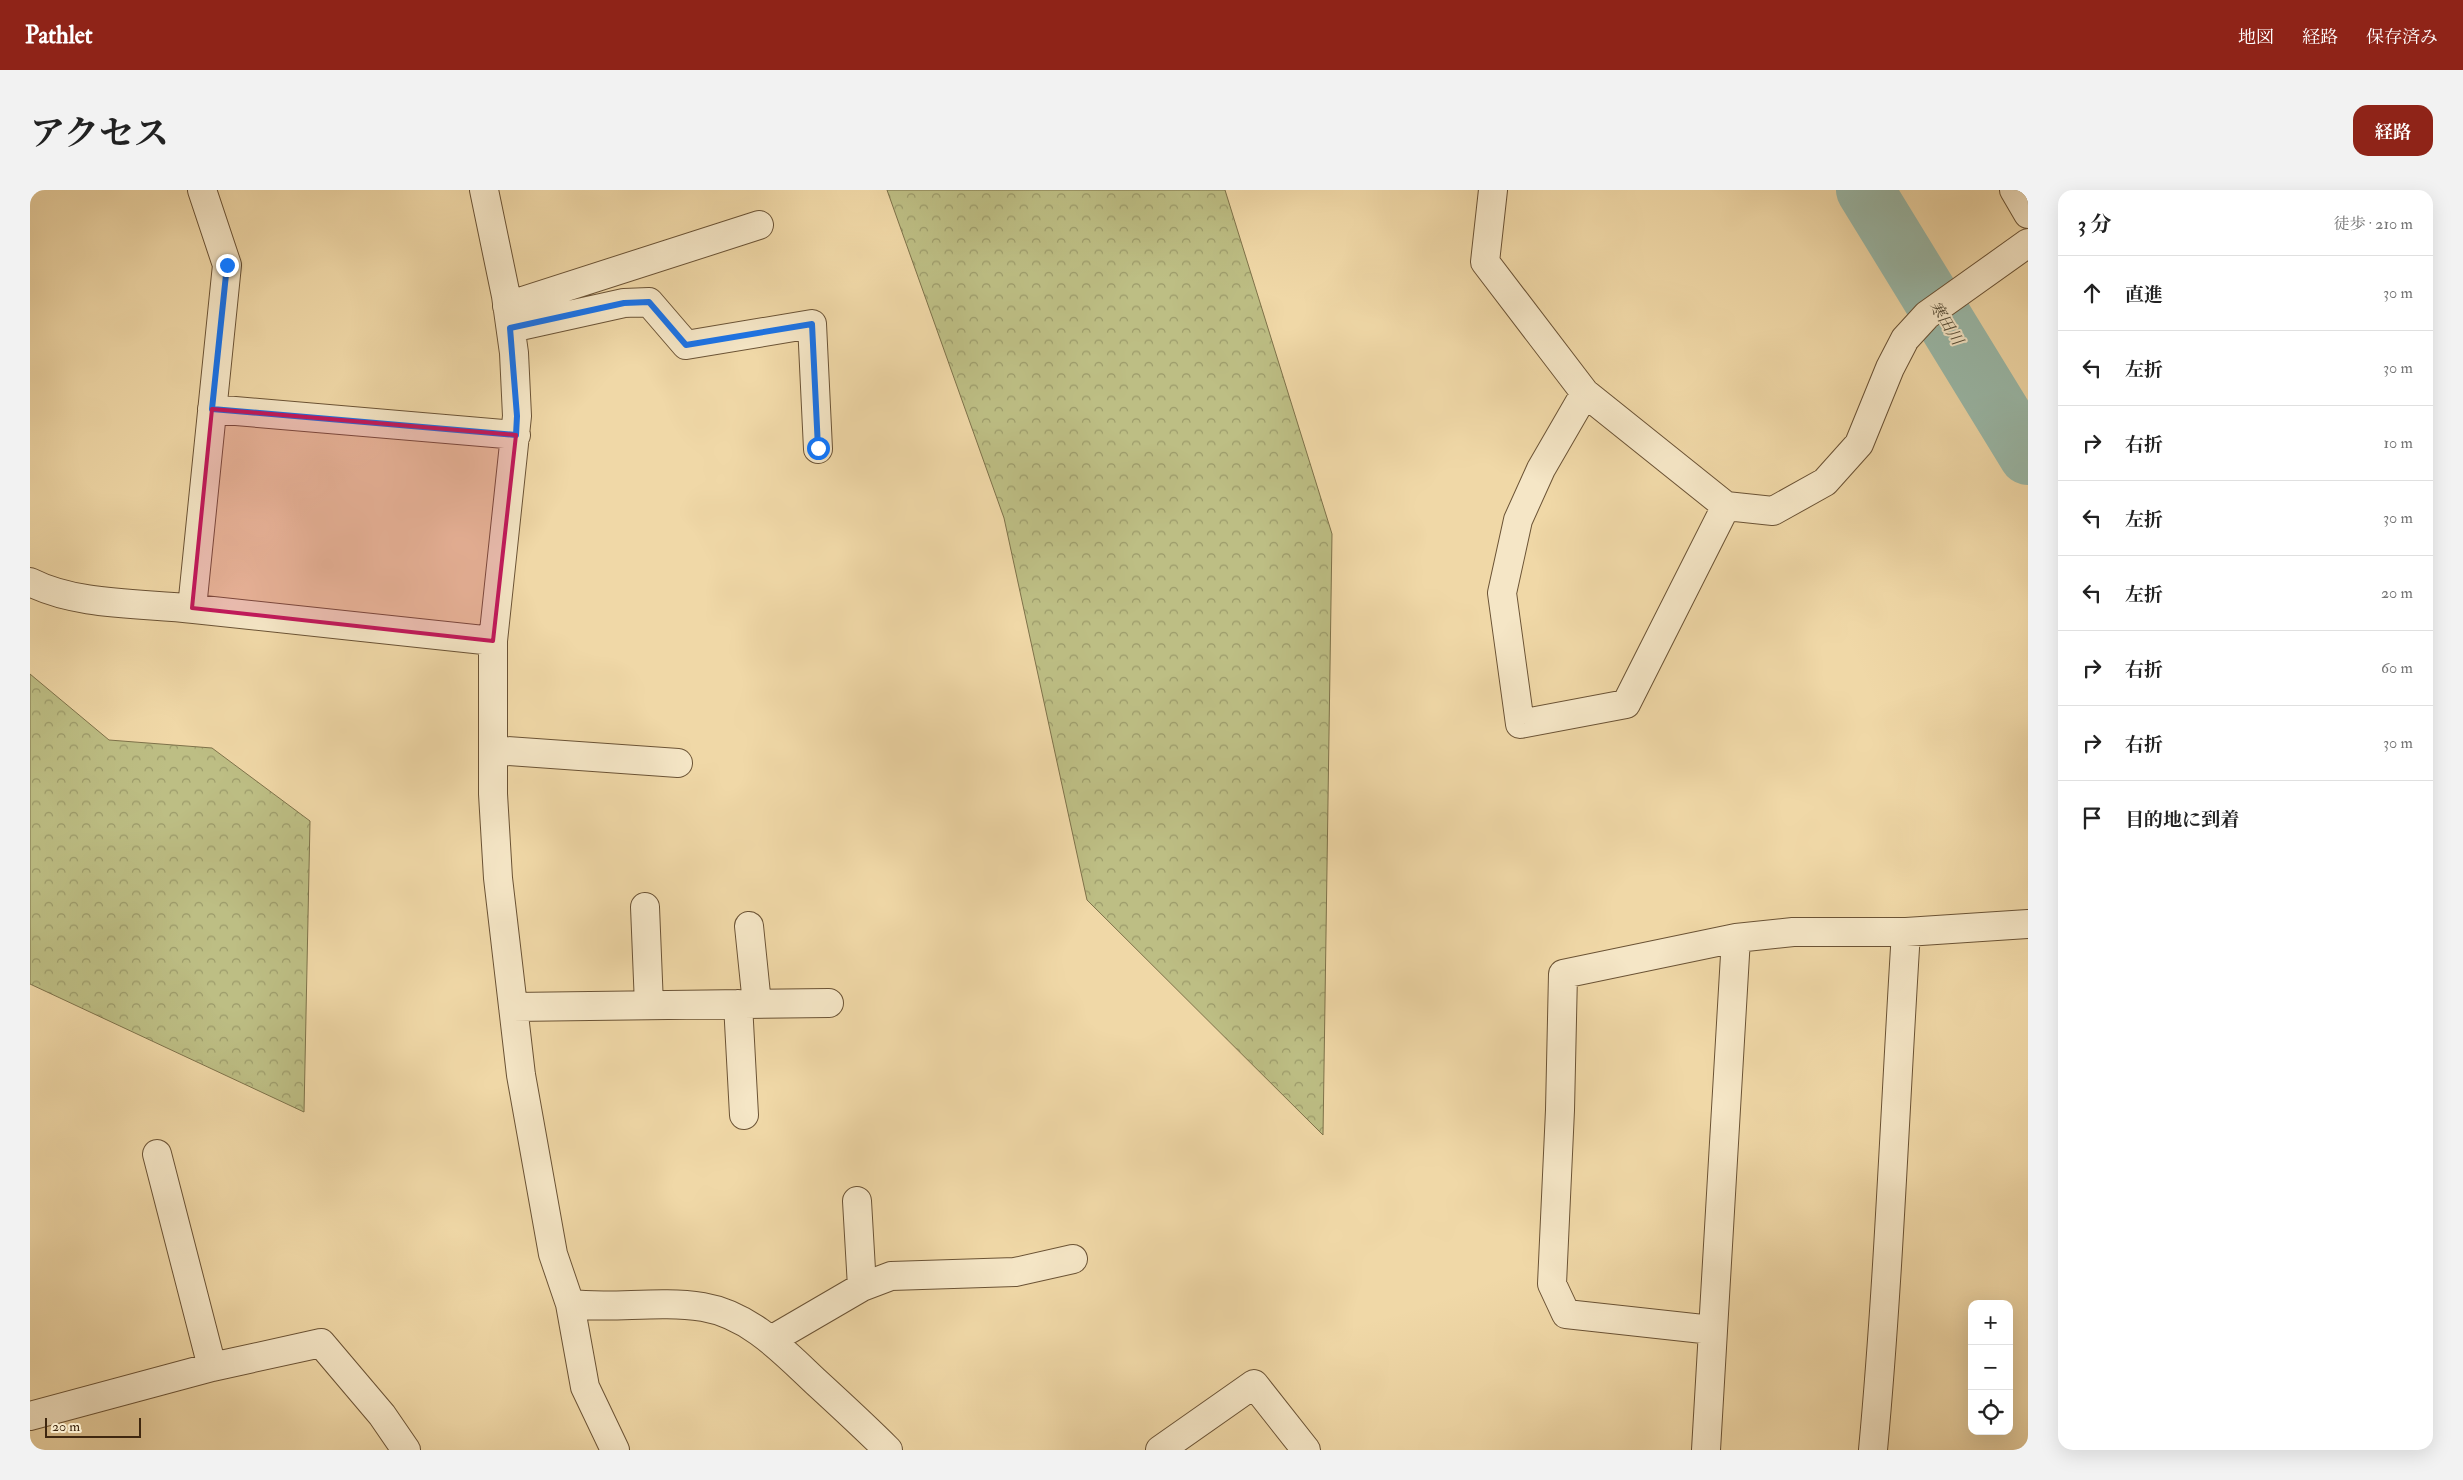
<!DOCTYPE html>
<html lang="ja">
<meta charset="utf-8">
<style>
:root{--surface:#fff;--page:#f2f2f2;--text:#222;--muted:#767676;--line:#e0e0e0;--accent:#8f2418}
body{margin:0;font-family:"IM FELL Double Pica","Noto Serif JP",serif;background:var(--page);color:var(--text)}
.controls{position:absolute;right:15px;bottom:15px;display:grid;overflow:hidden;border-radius:10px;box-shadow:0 5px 20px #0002}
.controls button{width:45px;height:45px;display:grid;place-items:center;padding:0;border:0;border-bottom:1px solid var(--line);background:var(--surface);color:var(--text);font:25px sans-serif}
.scale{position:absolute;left:15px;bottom:12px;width:96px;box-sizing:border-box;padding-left:5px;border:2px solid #3f270f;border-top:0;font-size:14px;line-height:18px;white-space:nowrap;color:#3f270f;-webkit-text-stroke:4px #f5e6c6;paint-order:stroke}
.stop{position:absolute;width:15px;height:15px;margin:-11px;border:4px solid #1a73e8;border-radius:50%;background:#fff}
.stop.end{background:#1a73e8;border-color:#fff;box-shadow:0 1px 5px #0008}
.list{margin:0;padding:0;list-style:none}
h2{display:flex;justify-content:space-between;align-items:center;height:65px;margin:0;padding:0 20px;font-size:21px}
h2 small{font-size:16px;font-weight:400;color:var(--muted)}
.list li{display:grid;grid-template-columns:32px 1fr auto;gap:15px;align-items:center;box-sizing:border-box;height:75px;padding:0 20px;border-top:1px solid var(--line)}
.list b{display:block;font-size:19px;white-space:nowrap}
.list em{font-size:16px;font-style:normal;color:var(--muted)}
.icon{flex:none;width:28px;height:28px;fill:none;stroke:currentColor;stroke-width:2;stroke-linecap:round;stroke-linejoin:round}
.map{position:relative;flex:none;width:1998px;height:1260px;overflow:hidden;border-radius:15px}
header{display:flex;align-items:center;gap:30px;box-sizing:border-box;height:70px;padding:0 25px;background:var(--accent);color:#fff}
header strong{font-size:24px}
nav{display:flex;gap:28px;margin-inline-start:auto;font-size:18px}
.intro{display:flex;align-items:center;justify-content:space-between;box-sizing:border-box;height:120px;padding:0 30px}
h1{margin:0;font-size:35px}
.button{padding:12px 22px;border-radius:15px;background:var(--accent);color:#fff;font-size:18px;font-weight:700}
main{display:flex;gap:30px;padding:0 30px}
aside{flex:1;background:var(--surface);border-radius:15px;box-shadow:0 5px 20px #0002}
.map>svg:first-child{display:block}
</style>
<header>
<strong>Pathlet</strong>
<nav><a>地図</a><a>経路</a><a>保存済み</a></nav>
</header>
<div class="intro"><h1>アクセス</h1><a class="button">経路</a></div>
<main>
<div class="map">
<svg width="1998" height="1260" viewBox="0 0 1998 1260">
<defs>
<pattern id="forest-crowns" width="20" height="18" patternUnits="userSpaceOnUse" patternTransform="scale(1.25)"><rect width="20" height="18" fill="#bdbe84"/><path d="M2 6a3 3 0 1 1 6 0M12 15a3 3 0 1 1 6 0" fill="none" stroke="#9b9a6a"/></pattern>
</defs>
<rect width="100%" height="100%" fill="#f0d8a7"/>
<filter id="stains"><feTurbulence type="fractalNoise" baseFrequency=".004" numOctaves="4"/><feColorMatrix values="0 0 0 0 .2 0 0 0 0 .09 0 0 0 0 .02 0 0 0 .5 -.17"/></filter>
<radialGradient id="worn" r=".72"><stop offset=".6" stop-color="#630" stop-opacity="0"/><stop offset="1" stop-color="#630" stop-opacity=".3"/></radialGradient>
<path fill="url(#forest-crowns)" stroke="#7e724a" d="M 857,0 L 1195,0 L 1302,344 L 1293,945 L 1057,710 L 974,328 Z
M 0,484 L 79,550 L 182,558 L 280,631 L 274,922 L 0,794 Z"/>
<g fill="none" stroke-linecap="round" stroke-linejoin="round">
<path stroke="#9ab9a9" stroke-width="58" d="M 1835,0 L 1998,266"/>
<g stroke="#6b5335" stroke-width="30">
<path id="minor" d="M 454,0 L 476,106 L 484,163 L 487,226 L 463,451 L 463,604 L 468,688 L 491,885 L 523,1064 L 540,1114 L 555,1197 L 585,1260
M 1463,0 L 1455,72 L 1555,203 L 1696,316 L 1743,321 L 1795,292 L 1829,254 L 1860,178 L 1875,149 L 1897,125 L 1998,53
M 1984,0 L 1998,24
M 477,116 L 729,35
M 481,138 L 594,113 L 619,112 L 656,155 L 782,134 L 788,259
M 1555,203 L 1511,279 L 1488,330 L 1472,403 L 1490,534 L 1596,514 L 1696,316
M 182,219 L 486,245
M 0,392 C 47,416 112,413 164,419 C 264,429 363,441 463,451
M 162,418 L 197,75 L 172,0
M 463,560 L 648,573
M 615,717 L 619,815
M 719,736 L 727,814
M 708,814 L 714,925
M 483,817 L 799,813
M 127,964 L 182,1177
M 832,1097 L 861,1086 L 985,1082 L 1043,1069
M 540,1114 C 584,1119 628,1110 673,1117 C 720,1125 753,1161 786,1192 C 810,1214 835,1237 858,1260
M 1682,1140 L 1536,1124 L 1522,1094 L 1530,920 L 1533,784 L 1706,748 L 1763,742 L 1876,742 L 1998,734
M 741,1150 L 832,1097 L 827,1011
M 0,1226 L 182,1177 L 291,1153 L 352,1225 L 376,1260
M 1130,1260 L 1224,1194 L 1276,1260
M 1676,1260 L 1706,748
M 1843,1260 C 1859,1088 1865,915 1876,742"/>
</g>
<use href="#minor" stroke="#f5e6c6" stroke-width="28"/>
</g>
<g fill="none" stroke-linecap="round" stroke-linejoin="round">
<path stroke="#1a73e8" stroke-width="6" d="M 197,75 L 182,219 L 486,245 L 487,226 L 480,138 L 594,113 L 619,112 L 656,155 L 782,134 L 788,258"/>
</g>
<path fill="#c2185b" fill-opacity="0.2" stroke="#c2185b" stroke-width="4" stroke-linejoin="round" d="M 182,219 L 486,245 L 463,451 L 162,418 Z"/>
<g text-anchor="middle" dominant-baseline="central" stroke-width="4" stroke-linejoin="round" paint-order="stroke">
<g font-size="16" font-style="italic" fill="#564c36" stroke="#f5e6c6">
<text transform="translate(1916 133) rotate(58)">寒田川</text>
</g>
</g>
<rect width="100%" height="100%" filter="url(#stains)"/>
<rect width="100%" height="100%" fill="url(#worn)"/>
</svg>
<div class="controls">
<button>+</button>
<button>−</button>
<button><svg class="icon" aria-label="locate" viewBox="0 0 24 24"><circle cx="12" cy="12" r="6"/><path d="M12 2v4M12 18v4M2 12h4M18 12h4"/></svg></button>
</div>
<div class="scale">20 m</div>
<div class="stop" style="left:788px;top:258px"></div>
<div class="stop end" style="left:197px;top:75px"></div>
</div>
<aside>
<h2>3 分<small>徒歩 · 210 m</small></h2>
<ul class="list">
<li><svg class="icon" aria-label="ahead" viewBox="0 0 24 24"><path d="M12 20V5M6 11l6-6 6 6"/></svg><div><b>直進</b></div><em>30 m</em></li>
<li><svg class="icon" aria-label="left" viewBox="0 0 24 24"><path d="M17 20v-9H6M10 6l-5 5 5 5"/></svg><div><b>左折</b></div><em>30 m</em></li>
<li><svg class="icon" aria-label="right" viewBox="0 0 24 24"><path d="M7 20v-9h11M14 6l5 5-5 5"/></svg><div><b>右折</b></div><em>10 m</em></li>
<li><svg class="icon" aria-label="left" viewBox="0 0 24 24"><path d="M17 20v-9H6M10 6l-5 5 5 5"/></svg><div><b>左折</b></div><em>30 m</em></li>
<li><svg class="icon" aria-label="left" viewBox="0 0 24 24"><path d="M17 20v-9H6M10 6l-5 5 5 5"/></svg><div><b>左折</b></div><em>20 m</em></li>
<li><svg class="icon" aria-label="right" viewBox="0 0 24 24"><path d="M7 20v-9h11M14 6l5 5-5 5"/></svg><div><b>右折</b></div><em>60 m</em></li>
<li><svg class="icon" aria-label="right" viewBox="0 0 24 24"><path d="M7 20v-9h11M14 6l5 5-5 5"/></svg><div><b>右折</b></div><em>30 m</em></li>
<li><svg class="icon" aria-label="arrive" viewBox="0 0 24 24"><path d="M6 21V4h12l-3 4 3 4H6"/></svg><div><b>目的地に到着</b></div></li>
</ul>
</aside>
</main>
